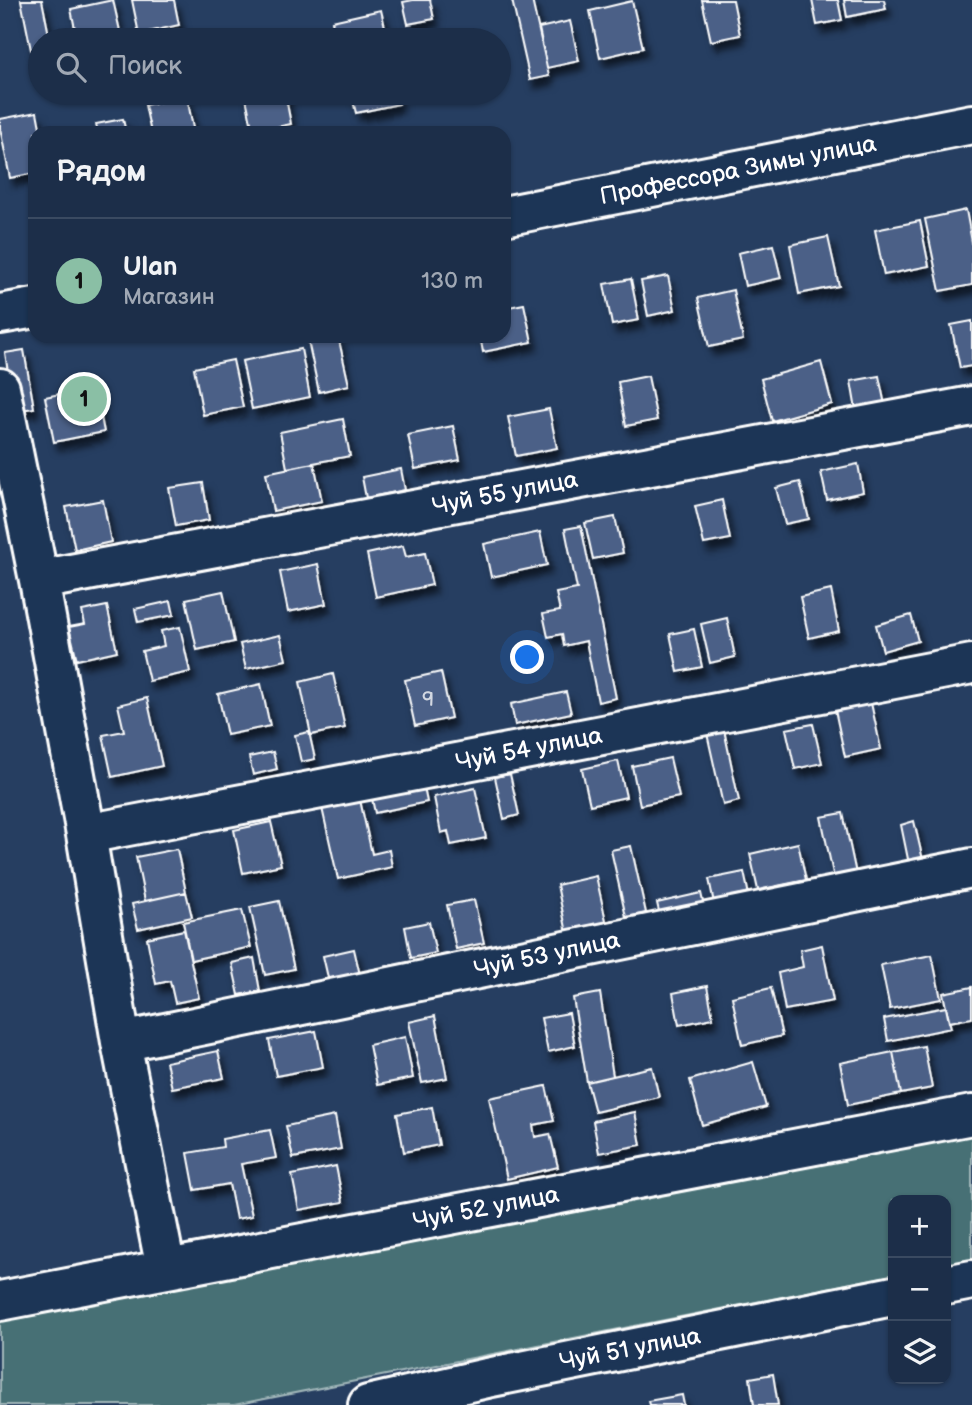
<!DOCTYPE html>
<html lang="ru">
<meta charset="utf-8">
<style>
:root{--surface:#1c2e49;--page:#253650;--text:#f1f3f6;--muted:#a0a8b4;--line:#3a4a61;--accent:#8abfa5}
body{margin:0;font-family:"Balsamiq Sans",sans-serif;background:var(--page);color:var(--text)}
.controls{position:absolute;right:21px;bottom:21px;display:grid;overflow:hidden;border-radius:14px;box-shadow:0 2px 5px #0004}
.controls button{width:63px;height:63px;display:grid;place-items:center;padding:0;border:0;border-bottom:2px solid var(--line);background:var(--surface);color:var(--text);font:35px sans-serif}
.you{position:absolute;left:528px;top:658px;width:24px;height:24px;margin:-18px;border:5px solid #fff;border-radius:50%;background:#1a73e8;box-shadow:0 0 0 10px #1a73e833}
.badge{display:grid;place-items:center;width:46px;height:46px;border-radius:50%;background:var(--accent);color:#111;font-size:23px;font-weight:700}
.pin{position:absolute;translate:-50% -50%;border:4px solid #fff;box-shadow:0 2px 7px #0006}
.list{margin:0;padding:0;list-style:none}
h2{display:flex;justify-content:space-between;align-items:center;height:91px;margin:0;padding:0 28px;font-size:30px}
h2 small{font-size:23px;font-weight:400;color:var(--muted)}
.list li{display:grid;grid-template-columns:46px 1fr auto;gap:21px;align-items:center;box-sizing:border-box;height:126px;padding:0 28px;border-top:2px solid var(--line)}
.list b{display:block;font-size:26px;white-space:nowrap}
.list p{margin:0;font-size:23px;white-space:nowrap;color:var(--muted)}
.list em{font-size:23px;font-style:normal;color:var(--muted)}
.icon{flex:none;width:38px;height:38px;fill:none;stroke:currentColor;stroke-width:2;stroke-linecap:round;stroke-linejoin:round}
.map{position:relative;flex:none;width:972px;height:1405px;overflow:hidden}
.search{position:absolute;background:var(--surface);box-shadow:0 2px 5px #0004;left:28px;top:28px;width:483px;height:77px;display:flex;align-items:center;gap:18px;box-sizing:border-box;padding:0 24px;border-radius:38px;color:var(--muted);font-size:26px}
.panel{position:absolute;background:var(--surface);box-shadow:0 2px 5px #0004;left:28px;top:126px;width:483px;height:217px;border-radius:21px}
.map>svg:first-child{display:block}
</style>
<div class="map">
<svg width="972" height="1405" viewBox="0 0 972 1405">
<defs>
<filter id="shadow"><feDropShadow dx="4.5" dy="8" stdDeviation="3.5" flood-color="#0009"/></filter>
</defs>
<rect width="100%" height="100%" fill="#263e61"/>
<filter id="ink" filterUnits="userSpaceOnUse"><feTurbulence type="fractalNoise" baseFrequency=".0143" numOctaves="2"/><feDisplacementMap in="SourceGraphic" scale="14" xChannelSelector="R" yChannelSelector="G"/><feConvolveMatrix kernelMatrix="1 2 1 2 8 2 1 2 1" color-interpolation-filters="sRGB"/></filter>
<g filter="url(#ink)">
<path fill="#466f75" stroke="#a2b7ba" stroke-width="2" d="M 972,1129 L 972,1260 L 946,1265 L 946,1200 L 893,1200 L 893,1275 L 234,1405 L 0,1405 L 0,1320 Z"/>
<path fill="#4b6087" stroke="#fff" stroke-width="2" filter="url(#shadow)" d="M 21,0 L 42,0 L 50,40 L 40,40 L 40,48 L 31,50 Z
M 113,0 L 120,31 L 77,39 L 71,9 Z
M 132,0 L 174,0 L 179,25 L 139,34 Z
M 413,0 L 430,0 L 434,19 L 408,24 L 403,2 Z
M 512,0 L 532,0 L 549,76 L 530,80 Z
M 702,0 L 733,0 L 740,35 L 711,41 Z
M 812,0 L 838,0 L 842,20 L 817,25 Z
M 844,0 L 884,0 L 886,9 L 847,17 Z
M 632,1 L 643,48 L 600,58 L 590,11 Z
M 381,10 L 388,40 L 336,40 L 332,21 Z
M 570,21 L 579,61 L 547,68 L 539,28 Z
M 245,93 L 285,93 L 291,124 L 253,132 Z
M 351,93 L 396,93 L 399,104 L 356,113 Z
M 187,97 L 194,133 L 151,133 L 145,105 Z
M 37,112 L 41,133 L 35,133 L 35,173 L 10,178 L 0,128 L 0,119 Z
M 123,119 L 126,133 L 98,133 L 96,124 Z
M 966,210 L 972,242 L 972,285 L 940,291 L 925,219 Z
M 920,221 L 929,266 L 884,275 L 875,230 Z
M 828,237 L 839,286 L 799,294 L 790,245 Z
M 773,245 L 781,278 L 745,286 L 738,253 Z
M 668,276 L 675,310 L 648,316 L 641,281 Z
M 631,279 L 639,320 L 612,325 L 604,284 Z
M 733,290 L 743,340 L 709,347 L 698,298 Z
M 524,304 L 532,342 L 483,352 L 480,336 L 504,336 L 504,308 Z
M 972,321 L 972,366 L 960,368 L 951,325 Z
M 307,336 L 338,336 L 349,385 L 319,392 Z
M 301,349 L 310,397 L 252,409 L 242,361 Z
M 24,350 L 34,408 L 14,411 L 5,353 Z
M 233,360 L 243,407 L 203,415 L 194,368 Z
M 821,362 L 832,404 L 772,421 L 761,379 Z
M 648,376 L 657,420 L 626,426 L 618,382 Z
M 879,376 L 885,405 L 856,410 L 851,381 Z
M 95,387 L 104,432 L 54,442 L 45,397 Z
M 549,409 L 557,448 L 516,456 L 508,417 Z
M 343,419 L 350,456 L 287,468 L 280,432 Z
M 453,426 L 460,460 L 415,469 L 408,435 Z
M 314,463 L 322,501 L 273,511 L 266,473 Z
M 858,464 L 863,492 L 827,500 L 821,472 Z
M 401,469 L 405,490 L 366,498 L 362,477 Z
M 800,482 L 809,519 L 785,524 L 776,488 Z
M 203,483 L 209,520 L 176,526 L 169,488 Z
M 103,500 L 111,542 L 75,550 L 66,507 Z
M 722,500 L 730,539 L 704,544 L 695,506 Z
M 615,517 L 623,553 L 593,559 L 585,523 Z
M 581,526 L 616,698 L 598,702 L 586,641 L 564,646 L 562,634 L 548,637 L 543,614 L 560,611 L 556,593 L 577,589 L 565,529 Z
M 540,532 L 547,565 L 491,577 L 484,544 Z
M 403,546 L 406,557 L 425,553 L 432,585 L 376,597 L 367,554 Z
M 318,564 L 326,604 L 288,612 L 280,572 Z
M 831,590 L 839,631 L 809,638 L 800,597 Z
M 223,591 L 234,642 L 197,650 L 186,599 Z
M 171,601 L 174,615 L 138,622 L 135,609 Z
M 107,606 L 117,651 L 77,660 L 69,627 L 85,624 L 82,611 Z
M 911,615 L 918,641 L 883,651 L 876,625 Z
M 727,618 L 735,657 L 710,663 L 701,624 Z
M 180,627 L 190,672 L 149,681 L 142,651 L 164,646 L 161,631 Z
M 694,629 L 702,667 L 678,672 L 670,634 Z
M 280,635 L 286,660 L 246,669 L 240,644 Z
M 441,672 L 451,718 L 415,726 L 405,680 Z
M 333,674 L 345,728 L 311,735 L 300,682 Z
M 261,684 L 270,726 L 227,735 L 218,694 Z
M 566,692 L 571,713 L 515,725 L 511,704 Z
M 147,698 L 162,766 L 112,777 L 103,735 L 124,731 L 118,705 Z
M 871,703 L 881,749 L 845,757 L 835,710 Z
M 813,724 L 822,763 L 795,769 L 786,729 Z
M 723,725 L 739,801 L 723,805 L 706,729 Z
M 309,732 L 315,759 L 301,762 L 295,735 Z
M 273,752 L 277,769 L 253,775 L 249,757 Z
M 670,758 L 679,797 L 640,805 L 632,766 Z
M 618,761 L 626,797 L 590,805 L 582,769 Z
M 510,774 L 519,815 L 504,819 L 495,777 Z
M 423,783 L 427,802 L 375,813 L 371,794 Z
M 475,788 L 486,838 L 451,845 L 448,831 L 441,833 L 434,797 Z
M 358,791 L 372,854 L 389,850 L 392,867 L 338,879 L 320,799 Z
M 843,813 L 858,883 L 836,888 L 821,817 Z
M 914,821 L 923,860 L 909,864 L 901,825 Z
M 271,822 L 281,865 L 243,873 L 234,830 Z
M 798,843 L 806,880 L 758,890 L 750,854 Z
M 631,846 L 646,913 L 626,917 L 611,850 Z
M 177,849 L 186,892 L 145,901 L 136,857 Z
M 744,872 L 750,900 L 715,908 L 709,879 Z
M 596,876 L 607,925 L 567,933 L 557,885 Z
M 186,892 L 192,917 L 138,929 L 132,904 Z
M 701,893 L 705,911 L 661,920 L 657,903 Z
M 474,900 L 484,943 L 456,949 L 447,905 Z
M 279,901 L 294,969 L 265,975 L 250,907 Z
M 242,910 L 251,947 L 191,960 L 183,922 Z
M 429,922 L 436,953 L 411,958 L 405,927 Z
M 184,930 L 199,998 L 175,1003 L 170,981 L 156,984 L 147,938 Z
M 822,945 L 833,1001 L 785,1010 L 778,973 L 803,967 L 800,950 Z
M 354,949 L 360,975 L 329,982 L 323,956 Z
M 932,955 L 941,999 L 890,1009 L 881,965 Z
M 254,958 L 260,991 L 239,995 L 232,963 Z
M 707,986 L 713,1018 L 679,1025 L 673,993 Z
M 972,987 L 972,1018 L 949,1022 L 943,993 Z
M 771,988 L 782,1036 L 742,1045 L 732,997 Z
M 600,993 L 613,1076 L 587,1082 L 573,998 Z
M 946,1007 L 951,1028 L 888,1041 L 884,1019 Z
M 569,1013 L 575,1046 L 548,1052 L 541,1018 Z
M 435,1016 L 447,1078 L 422,1083 L 409,1022 Z
M 316,1031 L 323,1067 L 276,1076 L 269,1040 Z
M 405,1037 L 413,1078 L 377,1085 L 369,1045 Z
M 924,1046 L 932,1088 L 901,1094 L 893,1052 Z
M 218,1051 L 224,1078 L 172,1088 L 166,1062 Z
M 893,1052 L 901,1094 L 848,1105 L 840,1063 Z
M 753,1062 L 766,1107 L 702,1125 L 690,1080 Z
M 652,1067 L 659,1097 L 595,1112 L 587,1082 Z
M 546,1086 L 554,1121 L 533,1125 L 535,1137 L 550,1134 L 558,1167 L 507,1179 L 489,1098 Z
M 432,1107 L 439,1145 L 404,1152 L 397,1114 Z
M 635,1112 L 641,1145 L 599,1153 L 593,1121 Z
M 335,1116 L 341,1149 L 293,1158 L 286,1126 Z
M 270,1130 L 276,1158 L 241,1164 L 252,1216 L 236,1219 L 229,1184 L 195,1190 L 188,1153 L 223,1147 L 222,1139 Z
M 336,1166 L 343,1202 L 299,1210 L 292,1175 Z
M 773,1374 L 778,1405 L 754,1405 L 750,1378 Z
M 682,1395 L 684,1405 L 649,1405 L 648,1401 Z"/>
<g fill="none" stroke-linecap="round" stroke-linejoin="round">
<g stroke="#fff" stroke-width="44">
<path id="minor" d="M 504,216 L 972,124
M 0,314 L 35,308
M 0,388 L 39,580 L 86,834 L 121,1042 L 166,1269
M 39,580 L 972,406
M 86,834 L 972,664
M 121,1042 L 972,868
M 946,1285 L 972,1280
M 0,1301 L 972,1115
M 368,1405 L 487,1378 L 893,1296"/>
</g>
<use href="#minor" stroke="#1d3557" stroke-width="38"/>
</g>
</g>
<g text-anchor="middle" dominant-baseline="central" stroke-width="5" stroke-linejoin="round" paint-order="stroke">
<g font-size="21" fill="#d2d7e1">
<text x="428" y="699">9</text>
</g>
<g font-size="24" fill="#fff" stroke="#1d3557">
<text transform="translate(738 170) rotate(-11)">Профессора Зимы улица</text>
<text transform="translate(505 493) rotate(-11)">Чуй 55 улица</text>
<text transform="translate(529 749) rotate(-11)">Чуй 54 улица</text>
<text transform="translate(547 955) rotate(-12)">Чуй 53 улица</text>
<text transform="translate(486 1208) rotate(-11)">Чуй 52 улица</text>
<text transform="translate(630 1349) rotate(-11)">Чуй 51 улица</text>
</g>
</g>
</svg>
<div class="controls">
<button>+</button>
<button>−</button>
<button><svg class="icon" aria-label="layers" viewBox="0 0 24 24"><path d="M12 4l9 5-9 5-9-5zM3 14l9 5 9-5"/></svg></button>
</div>
<div class="you"></div>
<div class="pin badge" style="left:84px;top:399px">1</div>
<div class="search"><svg class="icon" aria-label="search" viewBox="0 0 24 24"><circle cx="10" cy="10" r="6"/><path d="M15 15l6 6"/></svg>Поиск</div>
<section class="panel">
<h2>Рядом<small></small></h2>
<ul class="list">
<li><span class="badge">1</span><div><b>Ulan</b><p>Магазин</p></div><em>130 m</em></li>
</ul>
</section>
</div>
